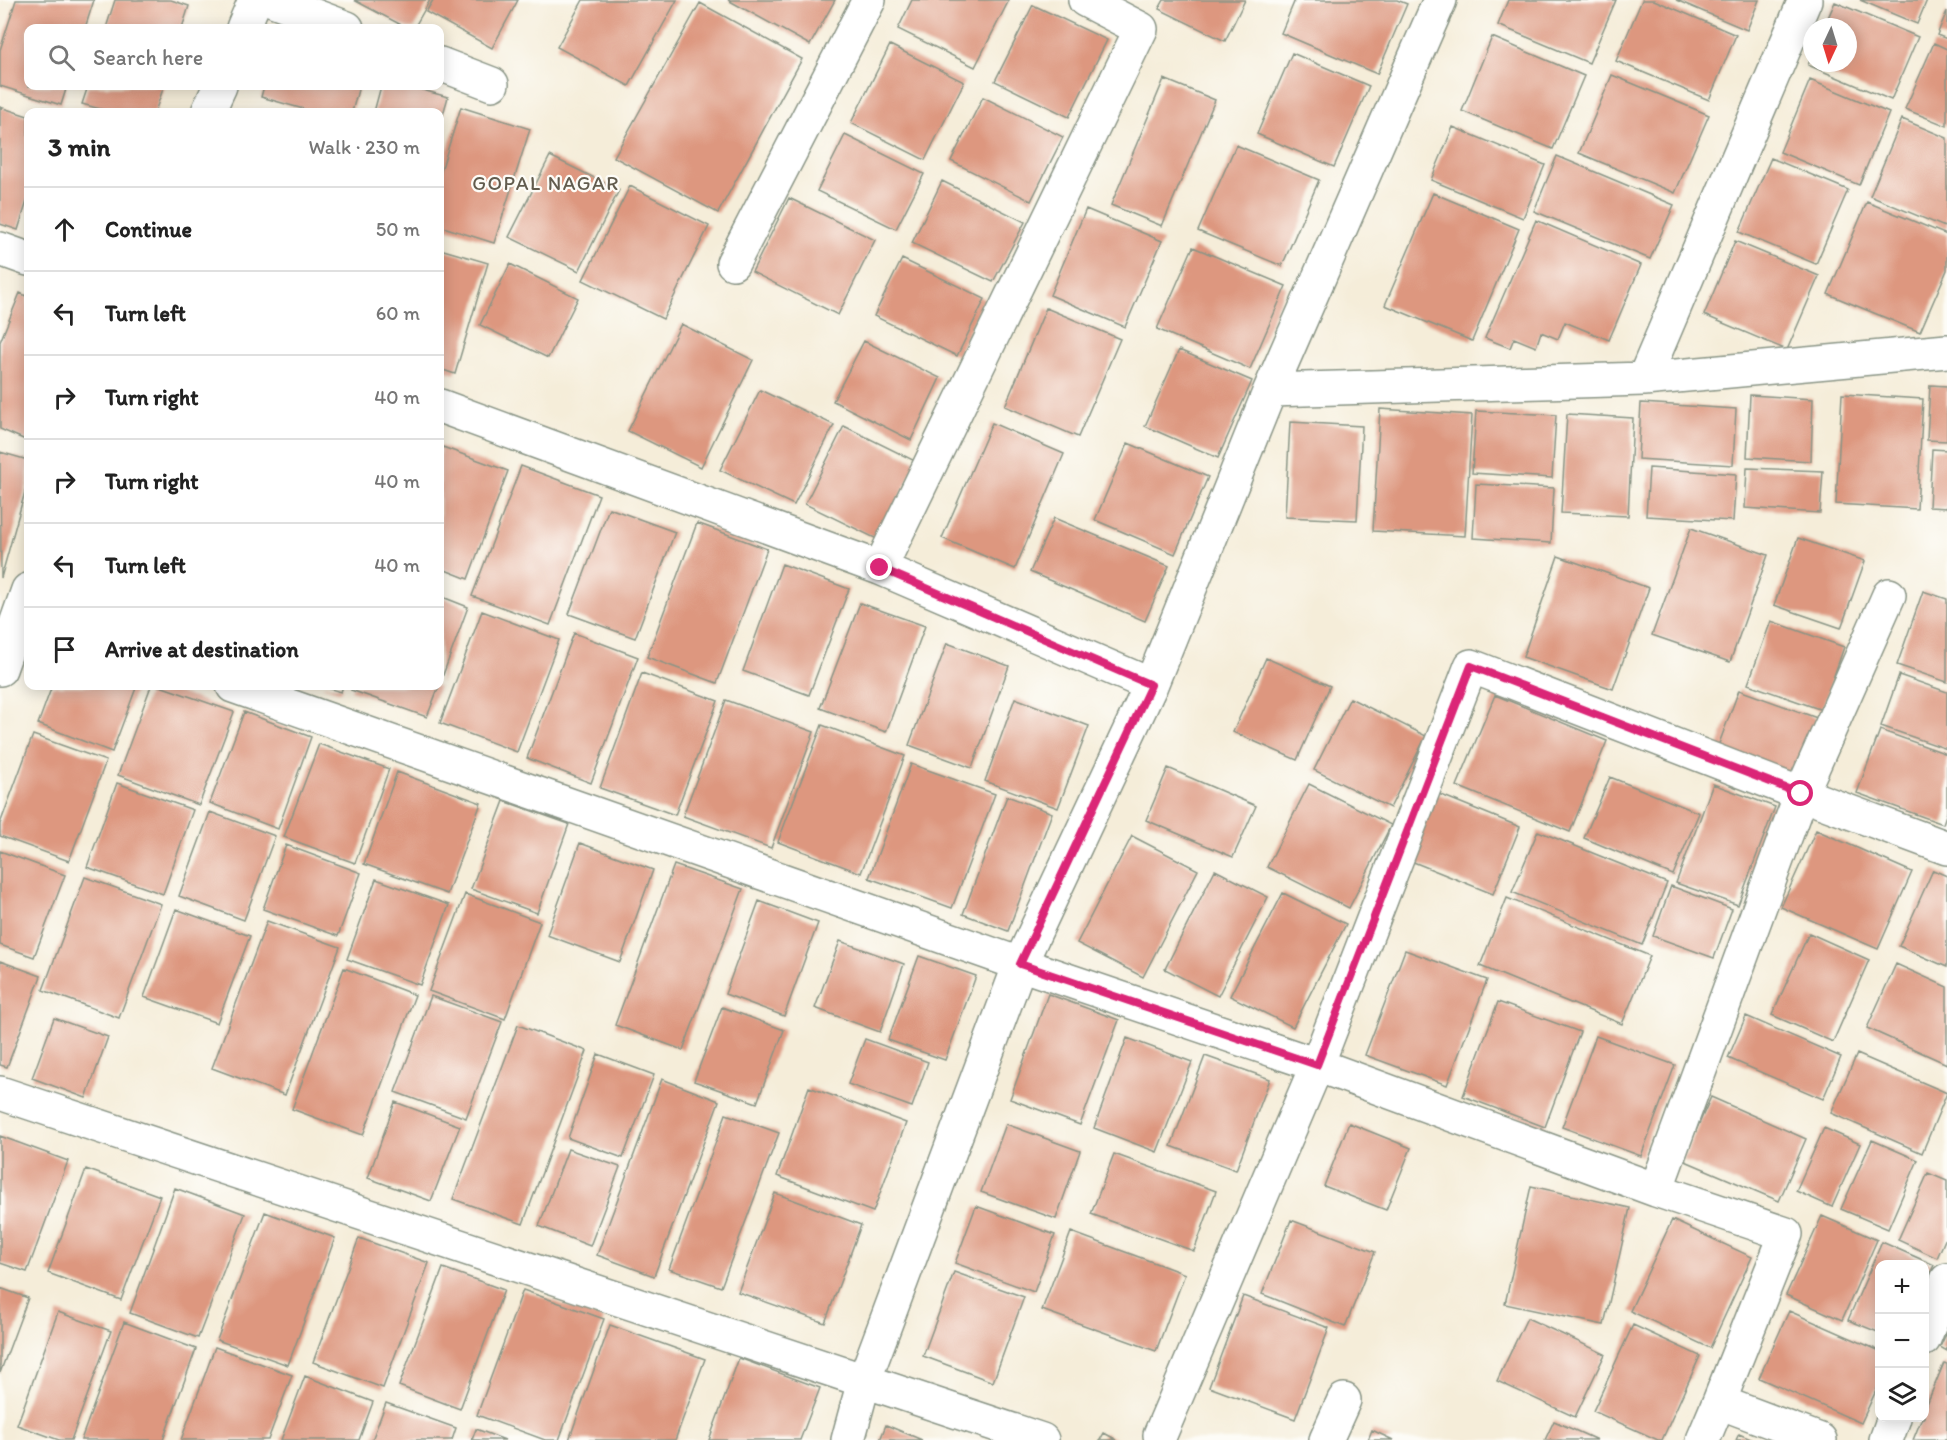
<!DOCTYPE html>
<meta charset="utf-8">
<style>
:root{--surface:#fff;--page:#f2f2f2;--text:#222;--muted:#767676;--line:#e0e0e0}
body{margin:0;font-family:Itim,sans-serif;background:var(--page);color:var(--text)}
.controls{position:absolute;right:18px;bottom:18px;display:grid;overflow:hidden;border-radius:12px;box-shadow:0 3px 15px #0003}
.controls button{width:54px;height:54px;display:grid;place-items:center;padding:0;border:0;border-bottom:2px solid var(--line);background:var(--surface);color:var(--text);font:30px sans-serif}
.compass{position:absolute;left:1803px;top:18px;width:54px;height:54px;border-radius:50%;background:var(--surface);box-shadow:0 3px 15px #0003;rotate:184deg}
.stop{position:absolute;width:18px;height:18px;margin:-14px;border:4px solid #db2777;border-radius:50%;background:#fff}
.stop.end{background:#db2777;border-color:#fff;box-shadow:0 2px 6px #0008}
.list{margin:0;padding:0;list-style:none}
h2{display:flex;justify-content:space-between;align-items:center;height:78px;margin:0;padding:0 24px;font-size:26px}
h2 small{font-size:20px;font-weight:400;color:var(--muted)}
.list li{display:grid;grid-template-columns:39px 1fr auto;gap:18px;align-items:center;box-sizing:border-box;height:84px;padding:0 24px;border-top:2px solid var(--line)}
.list b{display:block;font-size:22px;white-space:nowrap}
.list em{font-size:20px;font-style:normal;color:var(--muted)}
.icon{flex:none;width:33px;height:33px;fill:none;stroke:currentColor;stroke-width:2;stroke-linecap:round;stroke-linejoin:round}
.map{position:relative;flex:none;width:1947px;height:1440px;overflow:hidden}
.search{position:absolute;background:var(--surface);box-shadow:0 3px 15px #0003;left:24px;top:24px;width:420px;height:66px;display:flex;align-items:center;gap:15px;box-sizing:border-box;padding:0 21px;border-radius:12px;color:var(--muted);font-size:22px}
.panel{position:absolute;background:var(--surface);box-shadow:0 3px 15px #0003;left:24px;top:108px;width:420px;height:582px;border-radius:12px}
.map>svg:first-child{display:block}
</style>
<div class="map">
<svg width="1947" height="1440" viewBox="0 0 1947 1440">
<rect width="100%" height="100%" fill="#fdfcf7"/>
<filter id="ink" filterUnits="userSpaceOnUse"><feTurbulence type="fractalNoise" baseFrequency=".0167" numOctaves="2"/><feDisplacementMap in="SourceGraphic" scale="12" xChannelSelector="R" yChannelSelector="G"/><feConvolveMatrix kernelMatrix="1 2 1 2 8 2 1 2 1" color-interpolation-filters="sRGB"/></filter>
<filter id="wash" filterUnits="userSpaceOnUse"><feTurbulence type="fractalNoise" baseFrequency=".008" numOctaves="4" result="noise"/><feDisplacementMap in="SourceGraphic" scale="24" xChannelSelector="R" yChannelSelector="G"/><feGaussianBlur stdDeviation="1.35" result="paint"/><feColorMatrix in="noise" values="0 0 0 0 0 0 0 0 0 0 0 0 0 0 0 0 0 1.4 0 .05"/><feComposite in="paint" operator="in"/></filter>
<g filter="url(#wash)">
<rect width="100%" height="100%" fill="#f5edd9"/>
<g id="blocks">
<path fill="#dd977f" d="M 16,0 L 94,0 L 85,28 L 28,28 L 28,86 L 67,86 L 61,105 L 0,86 L 0,50 Z
M 115,0 L 171,0 L 189,6 L 182,28 L 106,28 Z
M 354,0 L 430,0 L 414,28 L 407,28 Z
M 433,0 L 518,0 L 492,48 L 426,12 Z
M 583,0 L 677,0 L 629,86 L 557,47 Z
M 728,0 L 835,0 L 810,45 Z
M 912,0 L 1009,0 L 975,67 L 898,29 Z
M 1164,0 L 1245,0 L 1225,41 L 1159,9 Z
M 1295,0 L 1397,0 L 1407,4 L 1377,74 L 1281,33 Z
M 1508,0 L 1616,0 L 1589,63 L 1498,25 Z
M 1642,0 L 1654,0 L 1736,35 L 1709,100 L 1616,61 Z
M 1676,0 L 1759,0 L 1747,30 Z
M 1860,0 L 1927,0 L 1917,24 Z
M 1835,2 L 1918,37 L 1891,100 L 1808,65 L 1812,56 L 1812,63 L 1848,63 L 1848,27 L 1824,27 Z
M 700,3 L 802,59 L 718,213 L 614,157 Z
M 1033,5 L 1107,40 L 1069,117 L 995,81 Z
M 1947,11 L 1947,39 L 1937,35 Z
M 1492,37 L 1584,76 L 1553,149 L 1462,111 Z
M 1934,43 L 1947,49 L 1947,126 L 1905,109 Z
M 890,45 L 964,82 L 925,160 L 851,123 Z
M 1292,53 L 1369,86 L 1334,167 L 1257,134 Z
M 1612,75 L 1709,115 L 1675,193 L 1579,153 Z
M 1164,79 L 1215,100 L 1162,226 L 1111,205 Z
M 1810,80 L 1889,113 L 1859,185 L 1780,152 Z
M 88,86 L 164,86 L 155,112 L 111,112 L 82,104 Z
M 264,86 L 359,86 L 352,112 L 314,112 L 261,97 Z
M 381,86 L 408,86 L 448,97 L 440,125 L 440,112 L 374,112 Z
M 983,97 L 1063,137 L 1031,201 L 951,161 Z
M 0,107 L 28,116 L 28,198 L 18,230 L 0,224 Z
M 461,107 L 530,129 L 494,243 L 440,226 L 440,174 Z
M 1902,119 L 1947,138 L 1947,228 L 1870,196 Z
M 1453,127 L 1545,165 L 1523,218 L 1431,180 Z
M 845,135 L 924,174 L 896,229 L 817,191 Z
M 1236,145 L 1319,180 L 1282,266 L 1198,231 Z
M 550,156 L 619,190 L 579,271 L 509,237 Z
M 1557,156 L 1674,205 L 1650,259 L 1534,211 Z
M 1771,158 L 1848,190 L 1816,264 L 1739,232 Z
M 942,181 L 1025,222 L 993,282 L 912,243 Z
M 630,186 L 709,226 L 663,319 L 583,280 Z
M 1433,193 L 1519,229 L 1472,341 L 1385,305 Z
M 789,198 L 875,240 L 838,315 L 752,272 Z
M 1867,202 L 1947,235 L 1947,270 L 1920,332 L 1828,294 Z
M 1086,209 L 1162,241 L 1125,327 L 1050,295 Z
M 1536,220 L 1641,265 L 1609,340 L 1565,322 L 1558,339 L 1541,332 L 1536,347 L 1514,338 L 1510,348 L 1485,338 Z
M 1735,241 L 1819,276 L 1787,350 L 1704,315 Z
M 1193,247 L 1286,286 L 1250,369 L 1157,329 Z
M 440,249 L 488,263 L 455,374 L 440,369 Z
M 902,259 L 985,299 L 957,356 L 874,316 Z
M 510,264 L 578,298 L 548,358 L 480,325 Z
M 20,293 L 28,297 L 28,441 L 0,429 L 0,342 Z
M 1046,308 L 1120,339 L 1078,437 L 1005,406 Z
M 681,324 L 753,360 L 701,467 L 628,431 Z
M 864,341 L 940,378 L 911,440 L 833,401 Z
M 1179,350 L 1252,381 L 1218,458 L 1145,426 Z
M 1930,385 L 1947,386 L 1947,441 L 1927,440 Z
M 760,390 L 834,425 L 794,505 L 720,470 Z
M 1842,394 L 1923,399 L 1917,509 L 1836,504 Z
M 1750,395 L 1813,399 L 1811,461 L 1747,457 Z
M 1641,403 L 1736,409 L 1733,465 L 1638,459 Z
M 1380,409 L 1472,415 L 1465,536 L 1373,531 Z
M 1476,411 L 1556,415 L 1552,478 L 1472,473 Z
M 1567,414 L 1633,418 L 1628,516 L 1561,513 Z
M 1290,422 L 1362,426 L 1357,520 L 1285,517 Z
M 992,423 L 1064,454 L 1015,569 L 942,538 Z
M 844,426 L 917,462 L 879,540 L 805,504 Z
M 1128,443 L 1208,477 L 1175,554 L 1095,520 Z
M 440,446 L 508,471 L 468,579 L 440,568 Z
M 1932,449 L 1947,450 L 1947,508 L 1929,507 Z
M 0,452 L 28,460 L 28,481 L 1,578 Z
M 521,466 L 599,495 L 550,625 L 472,596 Z
M 1649,468 L 1736,474 L 1733,521 L 1646,516 Z
M 1747,468 L 1823,471 L 1820,513 L 1745,508 Z
M 1476,484 L 1554,488 L 1551,543 L 1473,538 Z
M 609,508 L 675,532 L 635,638 L 569,614 Z
M 1054,518 L 1169,566 L 1145,621 L 1030,572 Z
M 697,523 L 767,549 L 717,683 L 647,657 Z
M 1691,528 L 1768,555 L 1730,662 L 1652,635 Z
M 1798,538 L 1865,561 L 1841,628 L 1774,605 Z
M 1558,556 L 1649,588 L 1613,689 L 1523,657 Z
M 782,564 L 849,589 L 809,695 L 743,671 Z
M 1923,591 L 1947,599 L 1947,682 L 1897,665 Z
M 440,596 L 468,607 L 440,683 Z
M 860,603 L 925,626 L 886,732 L 820,708 Z
M 482,611 L 559,640 L 517,752 L 440,723 Z
M 1771,621 L 1844,647 L 1822,710 L 1748,684 Z
M 574,633 L 638,657 L 591,783 L 527,758 Z
M 947,643 L 1009,666 L 972,768 L 909,745 Z
M 1266,658 L 1330,686 L 1297,760 L 1233,732 Z
M 642,673 L 718,701 L 675,815 L 600,788 Z
M 1899,675 L 1947,692 L 1947,749 L 1881,726 Z
M 52,686 L 129,686 L 136,688 L 112,752 L 38,724 Z
M 151,686 L 160,686 L 234,712 L 199,805 L 118,775 Z
M 322,686 L 343,686 L 341,692 Z
M 353,686 L 439,686 L 427,717 L 351,690 Z
M 1739,690 L 1817,718 L 1797,776 L 1717,749 Z
M 1495,695 L 1607,741 L 1570,832 L 1457,786 Z
M 1015,698 L 1089,726 L 1058,808 L 985,781 Z
M 1350,698 L 1426,736 L 1390,808 L 1314,770 Z
M 726,700 L 814,732 L 771,848 L 683,816 Z
M 244,712 L 311,737 L 278,829 L 210,803 Z
M 822,725 L 905,756 L 861,873 L 778,842 Z
M 1880,730 L 1947,754 L 1947,812 L 1943,824 L 1857,793 Z
M 33,735 L 106,761 L 69,861 L 0,836 L 0,824 Z
M 319,744 L 389,769 L 355,863 L 284,837 Z
M 911,764 L 995,794 L 952,908 L 869,878 Z
M 1168,768 L 1256,806 L 1233,857 L 1146,820 Z
M 397,772 L 481,803 L 447,894 L 364,864 Z
M 1610,777 L 1699,813 L 1673,875 L 1584,838 Z
M 117,783 L 193,810 L 163,894 L 87,867 Z
M 1309,784 L 1391,825 L 1349,908 L 1267,867 Z
M 1713,784 L 1775,807 L 1738,905 L 1676,883 Z
M 1434,792 L 1520,827 L 1493,894 L 1406,859 Z
M 1007,796 L 1052,813 L 1008,931 L 963,914 Z
M 504,801 L 569,824 L 537,913 L 471,889 Z
M 210,812 L 275,836 L 244,920 L 179,896 Z
M 1816,830 L 1912,872 L 1878,949 L 1781,907 Z
M 1538,831 L 1667,883 L 1642,945 L 1512,892 Z
M 1132,836 L 1198,870 L 1143,977 L 1077,943 Z
M 580,843 L 653,870 L 620,962 L 547,935 Z
M 286,845 L 361,873 L 338,936 L 263,909 Z
M 0,851 L 65,875 L 34,957 L 0,945 Z
M 674,865 L 743,889 L 683,1050 L 615,1025 Z
M 1215,870 L 1268,897 L 1218,996 L 1165,969 Z
M 1933,870 L 1947,876 L 1947,967 L 1899,946 Z
M 85,877 L 161,904 L 119,1018 L 43,990 Z
M 376,879 L 449,905 L 420,985 L 347,959 Z
M 1671,886 L 1732,909 L 1714,958 L 1653,936 Z
M 1283,893 L 1346,924 L 1293,1027 L 1230,996 Z
M 465,894 L 540,922 L 505,1019 L 429,991 Z
M 1507,898 L 1650,956 L 1622,1024 L 1480,966 Z
M 759,901 L 818,923 L 784,1016 L 725,994 Z
M 176,909 L 250,936 L 217,1023 L 144,997 Z
M 267,921 L 340,947 L 285,1095 L 212,1068 Z
M 1809,933 L 1869,960 L 1833,1042 L 1772,1015 Z
M 840,941 L 904,964 L 880,1032 L 815,1008 Z
M 1405,950 L 1487,980 L 1447,1085 L 1365,1055 Z
M 919,956 L 976,976 L 945,1060 L 888,1040 Z
M 0,961 L 41,976 L 7,1067 L 0,1065 Z
M 1896,964 L 1947,987 L 1947,1064 L 1867,1028 Z
M 344,968 L 415,995 L 363,1135 L 292,1109 Z
M 1048,994 L 1119,1020 L 1080,1125 L 1010,1099 Z
M 431,996 L 502,1022 L 466,1118 L 395,1092 Z
M 1498,1002 L 1580,1032 L 1545,1127 L 1463,1096 Z
M 722,1007 L 784,1030 L 757,1103 L 694,1081 Z
M 1746,1016 L 1841,1057 L 1823,1099 L 1728,1058 Z
M 54,1018 L 108,1037 L 86,1098 L 32,1078 Z
M 518,1025 L 587,1051 L 523,1224 L 453,1199 Z
M 1596,1036 L 1675,1065 L 1641,1156 L 1562,1127 Z
M 1127,1038 L 1192,1062 L 1157,1152 L 1094,1128 Z
M 865,1039 L 928,1062 L 912,1107 L 848,1084 Z
M 598,1054 L 654,1075 L 623,1158 L 568,1138 Z
M 1857,1054 L 1947,1093 L 1922,1153 L 1831,1113 Z
M 1205,1056 L 1270,1079 L 1236,1170 L 1171,1146 Z
M 662,1079 L 719,1101 L 654,1276 L 597,1255 Z
M 809,1087 L 906,1123 L 873,1212 L 777,1176 Z
M 1711,1097 L 1806,1139 L 1779,1201 L 1683,1160 Z
M 395,1102 L 460,1126 L 431,1201 L 368,1178 Z
M 726,1114 L 779,1133 L 721,1287 L 669,1269 Z
M 1349,1123 L 1411,1148 L 1386,1210 L 1324,1186 Z
M 1006,1124 L 1080,1151 L 1056,1219 L 981,1192 Z
M 1824,1128 L 1860,1144 L 1832,1207 L 1796,1191 Z
M 0,1136 L 68,1161 L 27,1272 L 0,1263 Z
M 1872,1140 L 1918,1160 L 1888,1229 L 1841,1209 Z
M 568,1149 L 620,1167 L 590,1246 L 539,1226 Z
M 1114,1154 L 1216,1191 L 1194,1251 L 1091,1214 Z
M 86,1169 L 160,1196 L 121,1300 L 48,1273 Z
M 1928,1173 L 1947,1181 L 1947,1235 L 1937,1258 L 1898,1240 Z
M 1531,1186 L 1630,1208 L 1604,1325 L 1505,1304 Z
M 175,1188 L 245,1214 L 198,1338 L 130,1313 Z
M 775,1193 L 861,1225 L 825,1323 L 738,1292 Z
M 976,1206 L 1055,1235 L 1034,1292 L 955,1263 Z
M 265,1212 L 335,1238 L 288,1365 L 217,1340 Z
M 1822,1216 L 1877,1240 L 1842,1320 L 1786,1295 Z
M 1291,1220 L 1375,1252 L 1345,1327 L 1262,1294 Z
M 1672,1220 L 1752,1257 L 1710,1348 L 1630,1311 Z
M 1071,1232 L 1185,1274 L 1156,1351 L 1042,1310 Z
M 359,1238 L 429,1263 L 383,1388 L 313,1362 Z
M 1882,1242 L 1934,1265 L 1924,1287 L 1924,1264 L 1880,1264 L 1880,1333 L 1848,1320 Z
M 443,1268 L 504,1290 L 460,1409 L 399,1386 Z
M 954,1272 L 1024,1297 L 993,1382 L 923,1356 Z
M 0,1288 L 28,1298 L 0,1373 Z
M 523,1290 L 604,1319 L 559,1440 L 545,1440 L 477,1415 Z
M 1243,1296 L 1329,1328 L 1295,1419 L 1209,1387 Z
M 1789,1311 L 1880,1351 L 1880,1382 L 1861,1423 L 1759,1378 Z
M 58,1312 L 111,1331 L 71,1440 L 59,1440 L 17,1425 Z
M 1527,1318 L 1605,1354 L 1575,1417 L 1497,1381 Z
M 124,1322 L 196,1349 L 163,1440 L 81,1440 Z
M 610,1325 L 705,1359 L 675,1440 L 569,1440 Z
M 1633,1325 L 1700,1356 L 1662,1440 L 1658,1440 L 1593,1411 Z
M 1947,1332 L 1947,1351 L 1940,1347 Z
M 215,1347 L 292,1375 L 268,1440 L 181,1440 Z
M 739,1358 L 820,1388 L 800,1440 L 709,1440 Z
M 1944,1363 L 1947,1364 L 1947,1440 L 1913,1440 L 1922,1418 L 1924,1418 L 1924,1411 Z
M 305,1376 L 373,1402 L 359,1440 L 281,1440 Z
M 386,1403 L 456,1428 L 452,1440 L 372,1440 Z
M 1554,1421 L 1597,1440 L 1545,1440 Z
M 886,1425 L 922,1440 L 880,1440 Z
M 476,1429 L 505,1440 L 472,1440 Z
M 1372,1430 L 1393,1440 L 1368,1440 Z
M 1104,1433 L 1117,1440 L 1100,1440 Z
M 1739,1434 L 1753,1440 L 1736,1440 Z"/>
</g>
</g>
<g filter="url(#ink)">
<use href="#blocks" fill-opacity="0" stroke="#8a9586" stroke-width="1.5"/>
<g fill="none" stroke-linecap="round" stroke-linejoin="round">
<g stroke="#8a9586" stroke-width="36">
<path id="minor" d="M 273,0 L 347,28
M 243,28 L 255,0
M 440,64 L 492,84
M 208,112 L 220,86
M 0,249 L 28,259
M 733,263 L 869,0
M 1644,379 L 1805,0
M 1270,390 L 1644,379 L 1947,351
M 440,406 L 880,568 L 1151,685
M 880,568 L 1141,29 L 1085,0
M 0,669 L 28,590
M 233,686 L 1020,964 L 1317,1065 L 1656,1190 L 1786,1234 L 1719,1402 L 1703,1440
M 0,1093 L 1042,1440
M 1656,1190 L 1801,794 L 1889,595
M 1924,1339 L 1947,1280
M 1719,1402 L 1820,1440
M 1160,1435 L 1317,1065 L 1471,666 L 1801,794 L 1947,848
M 848,1440 L 864,1381 L 1020,964 L 1151,685 L 1270,390 L 1440,0
M 1326,1440 L 1344,1400
M 1886,1440 L 1894,1418"/>
</g>
<use href="#minor" stroke="#fff" stroke-width="33"/>
</g>
</g>
<g fill="none" stroke-linecap="round" stroke-linejoin="round" filter="url(#ink)">
<path stroke="#db2777" stroke-width="8" d="M 880,568 L 1151,685 L 1020,964 L 1317,1065 L 1471,666 L 1801,794"/>
</g>
<g text-anchor="middle" dominant-baseline="central" stroke-width="4.5" stroke-linejoin="round" paint-order="stroke">
<g font-size="20" letter-spacing="1.5" fill="#625c4e" stroke="#fdfcf7">
<text x="546" y="183">GOPAL NAGAR</text>
</g>
</g>
</svg>
<div class="controls">
<button>+</button>
<button>−</button>
<button><svg class="icon" aria-label="layers" viewBox="0 0 24 24"><path d="M12 4l9 5-9 5-9-5zM3 14l9 5 9-5"/></svg></button>
</div>
<svg class="compass" viewBox="-18 -18 36 36"><path d="M0-13l5 13h-10z" fill="#e53935"/><path d="M0 13l5-13h-10z" fill="#767676"/></svg>
<div class="stop" style="left:1801px;top:794px"></div>
<div class="stop end" style="left:880px;top:568px"></div>
<div class="search"><svg class="icon" aria-label="search" viewBox="0 0 24 24"><circle cx="10" cy="10" r="6"/><path d="M15 15l6 6"/></svg>Search here</div>
<section class="panel">
<h2>3 min<small>Walk · 230 m</small></h2>
<ul class="list">
<li><svg class="icon" aria-label="ahead" viewBox="0 0 24 24"><path d="M12 20V5M6 11l6-6 6 6"/></svg><div><b>Continue</b></div><em>50 m</em></li>
<li><svg class="icon" aria-label="left" viewBox="0 0 24 24"><path d="M17 20v-9H6M10 6l-5 5 5 5"/></svg><div><b>Turn left</b></div><em>60 m</em></li>
<li><svg class="icon" aria-label="right" viewBox="0 0 24 24"><path d="M7 20v-9h11M14 6l5 5-5 5"/></svg><div><b>Turn right</b></div><em>40 m</em></li>
<li><svg class="icon" aria-label="right" viewBox="0 0 24 24"><path d="M7 20v-9h11M14 6l5 5-5 5"/></svg><div><b>Turn right</b></div><em>40 m</em></li>
<li><svg class="icon" aria-label="left" viewBox="0 0 24 24"><path d="M17 20v-9H6M10 6l-5 5 5 5"/></svg><div><b>Turn left</b></div><em>40 m</em></li>
<li><svg class="icon" aria-label="arrive" viewBox="0 0 24 24"><path d="M6 21V4h12l-3 4 3 4H6"/></svg><div><b>Arrive at destination</b></div></li>
</ul>
</section>
</div>
